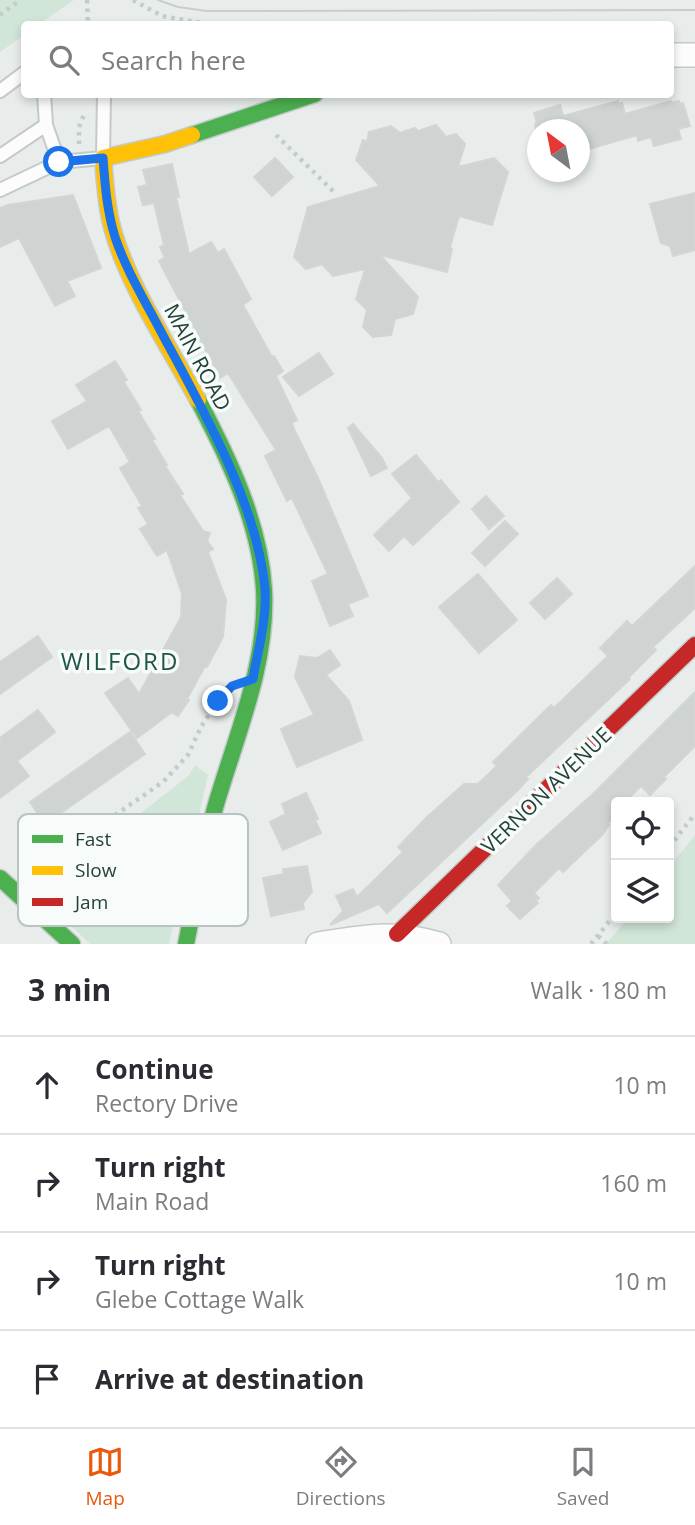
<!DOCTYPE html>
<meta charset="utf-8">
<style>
:root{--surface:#fff;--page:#f2f2f3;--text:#2b2b33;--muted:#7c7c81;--line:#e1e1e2;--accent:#ea580c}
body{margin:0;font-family:"Open Sans",sans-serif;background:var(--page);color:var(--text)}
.controls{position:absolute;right:21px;bottom:21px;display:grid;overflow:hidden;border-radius:7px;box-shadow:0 4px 10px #0003}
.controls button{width:63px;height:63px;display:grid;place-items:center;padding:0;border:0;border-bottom:2px solid var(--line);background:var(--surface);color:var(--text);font:35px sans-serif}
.compass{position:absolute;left:527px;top:119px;width:63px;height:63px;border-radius:50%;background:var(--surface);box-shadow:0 4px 10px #0003;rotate:328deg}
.stop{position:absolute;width:21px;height:21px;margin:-16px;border:5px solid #1a73e8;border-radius:50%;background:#fff}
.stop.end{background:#1a73e8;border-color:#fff;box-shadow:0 2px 7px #0008}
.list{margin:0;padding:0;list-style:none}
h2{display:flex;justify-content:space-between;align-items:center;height:91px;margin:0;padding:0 28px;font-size:30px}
h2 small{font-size:23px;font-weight:400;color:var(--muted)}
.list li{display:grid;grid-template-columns:46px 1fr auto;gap:21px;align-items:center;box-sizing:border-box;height:98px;padding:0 28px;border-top:2px solid var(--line)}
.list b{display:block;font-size:26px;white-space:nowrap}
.list p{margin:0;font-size:23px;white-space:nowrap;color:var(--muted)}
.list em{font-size:23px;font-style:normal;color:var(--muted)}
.icon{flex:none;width:38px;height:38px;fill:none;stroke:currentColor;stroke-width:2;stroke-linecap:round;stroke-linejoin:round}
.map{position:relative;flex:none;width:695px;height:944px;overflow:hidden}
.search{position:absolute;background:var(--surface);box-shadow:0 4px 10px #0003;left:21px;right:21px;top:21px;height:77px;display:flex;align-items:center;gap:18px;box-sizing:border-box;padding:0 24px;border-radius:7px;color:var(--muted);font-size:26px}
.sheet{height:483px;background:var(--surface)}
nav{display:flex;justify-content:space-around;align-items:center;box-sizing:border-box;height:98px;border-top:2px solid var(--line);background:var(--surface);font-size:19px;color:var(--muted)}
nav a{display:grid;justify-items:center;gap:4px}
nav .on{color:var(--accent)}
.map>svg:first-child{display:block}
</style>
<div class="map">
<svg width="695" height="944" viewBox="0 0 695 944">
<rect width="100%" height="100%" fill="#e8edeb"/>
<path fill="#d1e6d8" d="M 0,0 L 74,0 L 39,24 L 24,24 L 24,35 L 0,52 Z
M 195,765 L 208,775 L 169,944 L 90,944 L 39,895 L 36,886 L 54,872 L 102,843 L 173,788 L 189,775 Z
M 695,835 L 695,944 L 606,944 L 628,918 L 669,918 L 669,867 Z"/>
<path fill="#cfd4d2" stroke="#d1d6d4" stroke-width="2" d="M 618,101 L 618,104 L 622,103 L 625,114 L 671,101 L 671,103 L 679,101 L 680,104 L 683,103 L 690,126 L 678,129 L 681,139 L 654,146 L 651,137 L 638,141 L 637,135 L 579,152 L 579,130 L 536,130 L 535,124 L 537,123 L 534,113 L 560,105 L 563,116 Z
M 436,125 L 446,137 L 456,134 L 465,144 L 458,167 L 494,158 L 508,172 L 492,225 L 459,216 L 450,247 L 452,249 L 447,272 L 380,255 L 418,297 L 413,314 L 395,319 L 391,335 L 373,337 L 363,327 L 367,310 L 356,299 L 365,269 L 333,276 L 322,264 L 306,269 L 294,257 L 308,207 L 380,186 L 356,160 L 363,140 L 367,142 L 369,132 L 391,126 L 400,133 L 415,128 L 418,131 Z
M 275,158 L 293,177 L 272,196 L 254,177 Z
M 172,164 L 179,197 L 176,197 L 189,254 L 211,242 L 218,253 L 224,249 L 251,299 L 243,305 L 272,357 L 274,356 L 283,371 L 276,376 L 297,420 L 292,423 L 294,429 L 318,478 L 368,596 L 348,604 L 353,616 L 330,626 L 312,581 L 328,574 L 292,498 L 287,501 L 265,456 L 276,450 L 228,373 L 220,378 L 159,261 L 165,258 L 160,247 L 164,245 L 154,203 L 143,205 L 138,187 L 147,185 L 143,170 Z
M 695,193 L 695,250 L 673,256 L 670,246 L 661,243 L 650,204 Z
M 73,195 L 101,268 L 67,281 L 75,296 L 55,306 L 19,238 L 0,247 L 0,208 L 8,205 Z
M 319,353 L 333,374 L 299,396 L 283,377 Z
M 115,361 L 127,380 L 124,382 L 141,410 L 138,411 L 155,439 L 152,440 L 167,465 L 165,466 L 183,494 L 180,495 L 203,531 L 210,533 L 207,541 L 213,549 L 208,552 L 226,600 L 223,637 L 207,667 L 205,666 L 187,699 L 189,700 L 178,716 L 172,712 L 137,738 L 105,693 L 128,678 L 139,694 L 181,617 L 182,594 L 167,550 L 157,556 L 140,529 L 148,524 L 138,508 L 142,506 L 120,468 L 130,462 L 109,426 L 68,449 L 52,421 L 87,401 L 76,385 Z
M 353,424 L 382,458 L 387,468 L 371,476 L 348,428 Z
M 416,455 L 438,482 L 441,480 L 459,502 L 413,545 L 404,536 L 389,551 L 374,535 L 412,498 L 392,474 Z
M 486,496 L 504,516 L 489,529 L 472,509 Z
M 505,521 L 518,534 L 485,566 L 472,553 Z
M 695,566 L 695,608 L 653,647 L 656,650 L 629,677 L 630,679 L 526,777 L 528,779 L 518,790 L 387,913 L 379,904 L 330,925 L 343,911 L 336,896 L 353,889 L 357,897 L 403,852 L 398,847 L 427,817 L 464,784 L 478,784 L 497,766 L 493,762 L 551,705 L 554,708 L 608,656 L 600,648 L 627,621 L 632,626 Z
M 478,574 L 517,620 L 479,653 L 439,607 Z
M 557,578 L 572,594 L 545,619 L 530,603 Z
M 38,636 L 52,657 L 0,694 L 0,662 Z
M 330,650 L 340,665 L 326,675 L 349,701 L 362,740 L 297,767 L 281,729 L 314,715 L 295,677 L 300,656 L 317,658 Z
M 695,692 L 695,746 L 664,777 L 666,779 L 650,795 L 641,786 L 625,802 L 616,802 L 616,810 L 613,813 L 616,816 L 607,824 L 609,825 L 602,835 L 563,872 L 559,868 L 534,893 L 539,898 L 536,901 L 538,903 L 520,919 L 507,906 L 512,901 L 498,885 L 536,845 L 594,793 Z
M 38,710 L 55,732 L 17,761 L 29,776 L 0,798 L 0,738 Z
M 130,732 L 145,754 L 45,824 L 30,802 Z
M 306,793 L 318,819 L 315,820 L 321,833 L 283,850 L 270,822 L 286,814 L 282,804 Z
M 307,866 L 312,892 L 303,903 L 304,909 L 271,916 L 263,878 L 284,874 L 283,869 Z"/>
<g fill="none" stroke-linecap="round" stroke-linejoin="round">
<g stroke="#c5cac8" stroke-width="16">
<path id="lane" d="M 0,91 L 24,73
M 44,94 L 46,125 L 59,162
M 0,156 L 46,125
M 0,190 L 59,162 L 103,158 L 104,94"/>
</g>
<g stroke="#c5cac8" stroke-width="26">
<path id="street" d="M 670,55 L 695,55
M 318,944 C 364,937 393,930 439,944"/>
</g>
<g stroke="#c3cbc8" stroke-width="19">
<path id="fast" d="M 192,135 L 315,94
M 0,878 L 72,944
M 186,944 C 195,899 203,853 215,808 C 235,738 268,665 264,590 C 260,523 229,459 198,400"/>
</g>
<g stroke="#c3cbc8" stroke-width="19">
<path id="slow" d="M 192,135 L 165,144 L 103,158 C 105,181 106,205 112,227 C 127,284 170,348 198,400"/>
</g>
<g stroke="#c3cbc8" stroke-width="19">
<path id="jam" d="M 397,934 L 695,645"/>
</g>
<path stroke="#c3ccca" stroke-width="4.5" stroke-dasharray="3.5 5" stroke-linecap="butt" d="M 87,0 L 88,24
M 133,0 L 162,16 L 208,24
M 0,15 L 20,0
M 276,135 L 335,193
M 79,144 L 79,127 L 85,112
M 669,847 L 695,814
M 31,873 L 163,782 L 188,755 L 201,727 L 215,705
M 598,936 L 607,944
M 591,944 L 616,913"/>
<use href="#lane" stroke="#fcfcfc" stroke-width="12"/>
<use href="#street" stroke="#fcfcfc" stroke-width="23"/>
<use href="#fast" stroke="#4caf50" stroke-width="16"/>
<use href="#slow" stroke="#ffc107" stroke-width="16"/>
<use href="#jam" stroke="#c62828" stroke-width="16"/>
<path stroke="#c9cdcc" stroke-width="2" d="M 158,0 L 178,7 L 207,11 L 695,10"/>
</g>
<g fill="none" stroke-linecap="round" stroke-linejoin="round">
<path stroke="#1a73e8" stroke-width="9" d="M 59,162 L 103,158 C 105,185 107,211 115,237 C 125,267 142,296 157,324 C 198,402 257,500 265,589 C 267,619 258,650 253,679 L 232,686 L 218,701"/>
</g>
<g text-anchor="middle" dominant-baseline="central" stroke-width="7" stroke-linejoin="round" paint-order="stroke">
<g font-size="21" fill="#24423a" stroke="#f7fbf9">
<text transform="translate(198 357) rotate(62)">MAIN ROAD</text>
<text transform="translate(546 790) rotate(-44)">VERNON AVENUE</text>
</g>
<g font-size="24" letter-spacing="2" fill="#1f5548" stroke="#f7fbf9">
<text x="120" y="660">WILFORD</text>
</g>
</g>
<rect x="18" y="814" width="230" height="112" rx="10" fill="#f7fbf9" stroke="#b8c4c0" stroke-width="2"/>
<rect x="32" y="835" width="31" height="8" fill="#4caf50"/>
<rect x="32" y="866" width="31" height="9" fill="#ffc107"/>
<rect x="32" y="898" width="31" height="8" fill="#c62828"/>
<g font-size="19" fill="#24423a">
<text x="75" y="846">Fast</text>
<text x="75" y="877">Slow</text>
<text x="75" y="909">Jam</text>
</g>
</svg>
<div class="controls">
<button><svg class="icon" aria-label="locate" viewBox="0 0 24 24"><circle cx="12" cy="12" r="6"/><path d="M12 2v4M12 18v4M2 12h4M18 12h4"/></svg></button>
<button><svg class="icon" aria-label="layers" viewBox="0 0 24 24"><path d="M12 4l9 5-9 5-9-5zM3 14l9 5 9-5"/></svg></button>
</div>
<svg class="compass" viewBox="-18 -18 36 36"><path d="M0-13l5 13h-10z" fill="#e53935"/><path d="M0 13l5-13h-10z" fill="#7c7c81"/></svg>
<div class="stop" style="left:59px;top:162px"></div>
<div class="stop end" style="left:218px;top:701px"></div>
<div class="search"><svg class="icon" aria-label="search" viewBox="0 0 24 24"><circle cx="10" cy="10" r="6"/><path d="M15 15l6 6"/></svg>Search here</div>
</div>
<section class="sheet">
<h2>3 min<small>Walk · 180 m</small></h2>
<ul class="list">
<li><svg class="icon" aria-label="ahead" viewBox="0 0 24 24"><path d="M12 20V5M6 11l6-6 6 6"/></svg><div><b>Continue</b><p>Rectory Drive</p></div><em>10 m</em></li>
<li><svg class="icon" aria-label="right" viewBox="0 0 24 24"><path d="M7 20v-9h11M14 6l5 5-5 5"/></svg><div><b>Turn right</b><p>Main Road</p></div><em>160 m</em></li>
<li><svg class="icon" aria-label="right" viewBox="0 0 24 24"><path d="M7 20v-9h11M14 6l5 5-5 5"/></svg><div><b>Turn right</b><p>Glebe Cottage Walk</p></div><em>10 m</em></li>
<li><svg class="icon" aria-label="arrive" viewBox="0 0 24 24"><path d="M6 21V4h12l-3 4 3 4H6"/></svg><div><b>Arrive at destination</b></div></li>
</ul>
</section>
<nav>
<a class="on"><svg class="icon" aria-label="map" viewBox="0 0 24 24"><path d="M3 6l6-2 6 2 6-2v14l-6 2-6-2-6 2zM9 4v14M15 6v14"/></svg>Map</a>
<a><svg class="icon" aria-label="directions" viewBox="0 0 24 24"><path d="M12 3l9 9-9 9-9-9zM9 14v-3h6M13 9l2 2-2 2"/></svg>Directions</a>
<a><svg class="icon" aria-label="saved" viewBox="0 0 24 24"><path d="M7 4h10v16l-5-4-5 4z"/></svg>Saved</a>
</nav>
